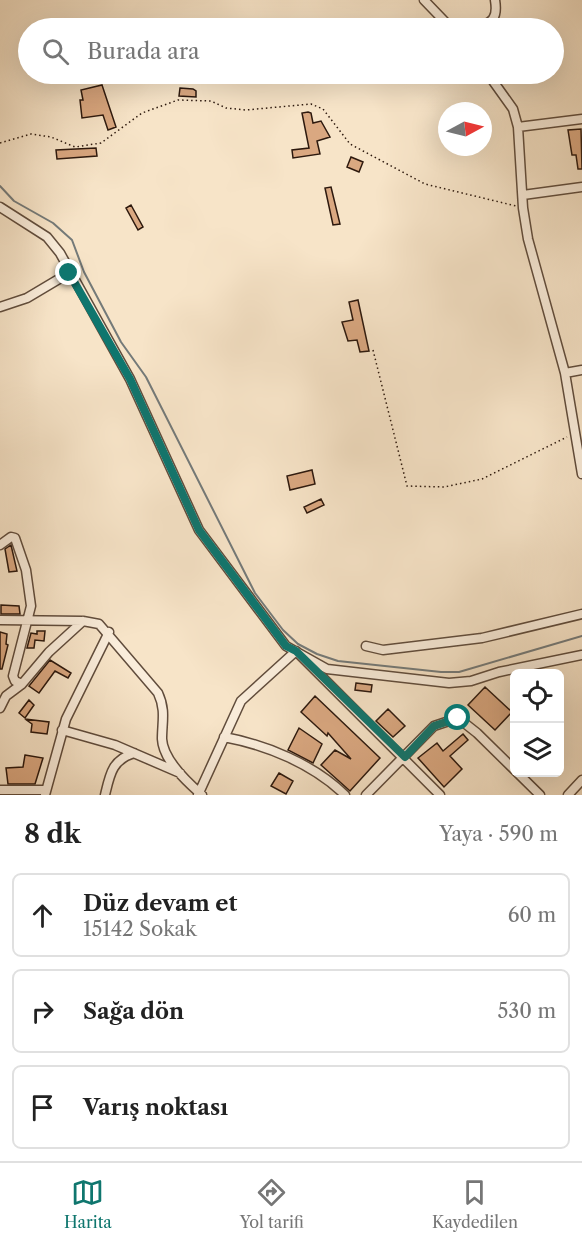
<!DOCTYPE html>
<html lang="tr">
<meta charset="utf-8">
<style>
:root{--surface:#fff;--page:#f2f2f2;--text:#222;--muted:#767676;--line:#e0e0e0;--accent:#0f766e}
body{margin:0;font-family:"Libre Caslon Text",serif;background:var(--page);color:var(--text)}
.controls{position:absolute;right:18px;bottom:18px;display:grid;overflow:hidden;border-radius:9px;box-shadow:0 6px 24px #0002}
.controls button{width:54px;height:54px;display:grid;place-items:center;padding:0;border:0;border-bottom:2px solid var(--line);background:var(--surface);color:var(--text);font:30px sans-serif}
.compass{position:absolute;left:438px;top:102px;width:54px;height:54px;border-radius:50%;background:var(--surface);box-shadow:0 6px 24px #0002;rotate:83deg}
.stop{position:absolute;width:18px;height:18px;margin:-14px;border:4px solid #0f766e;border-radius:50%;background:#fff}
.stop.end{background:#0f766e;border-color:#fff;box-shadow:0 2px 6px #0008}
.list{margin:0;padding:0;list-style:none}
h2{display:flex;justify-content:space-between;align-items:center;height:78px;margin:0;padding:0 24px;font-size:26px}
h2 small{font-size:20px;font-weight:400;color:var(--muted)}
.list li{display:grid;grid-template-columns:39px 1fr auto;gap:18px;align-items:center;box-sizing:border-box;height:84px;margin:0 12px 12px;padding:0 12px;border:2px solid var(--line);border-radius:9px}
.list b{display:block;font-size:22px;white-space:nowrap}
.list p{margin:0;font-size:20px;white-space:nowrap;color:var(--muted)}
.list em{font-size:20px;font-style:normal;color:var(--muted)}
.icon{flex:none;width:33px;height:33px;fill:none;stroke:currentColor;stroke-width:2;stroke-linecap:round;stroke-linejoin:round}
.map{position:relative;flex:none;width:582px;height:795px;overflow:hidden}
.search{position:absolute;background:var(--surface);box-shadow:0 6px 24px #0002;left:18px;right:18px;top:18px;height:66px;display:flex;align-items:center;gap:15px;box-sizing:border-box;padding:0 21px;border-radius:33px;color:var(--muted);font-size:22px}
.sheet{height:366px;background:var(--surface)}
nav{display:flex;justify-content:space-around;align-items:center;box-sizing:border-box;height:84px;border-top:2px solid var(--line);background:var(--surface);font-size:16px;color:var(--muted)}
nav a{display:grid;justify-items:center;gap:3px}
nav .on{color:var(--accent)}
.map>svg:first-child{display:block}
</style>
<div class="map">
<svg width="582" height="795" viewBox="0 0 582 795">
<rect width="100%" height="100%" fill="#f7e4c8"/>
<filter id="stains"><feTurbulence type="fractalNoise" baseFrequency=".00333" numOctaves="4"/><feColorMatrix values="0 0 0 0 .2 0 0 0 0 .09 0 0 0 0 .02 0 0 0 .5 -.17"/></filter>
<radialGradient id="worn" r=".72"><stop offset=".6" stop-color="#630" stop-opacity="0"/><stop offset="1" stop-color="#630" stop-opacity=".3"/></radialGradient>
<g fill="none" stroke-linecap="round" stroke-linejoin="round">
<path stroke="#747a79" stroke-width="2" d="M 0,186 L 14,201 L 53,223 L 72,240 L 84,272 L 121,342 L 146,377 L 255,593 L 283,630 L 298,644 L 317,654 L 338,661 L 441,672 L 459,672 L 582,636"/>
</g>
<path fill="#daa881" stroke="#2d190e" stroke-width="1.5" d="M 102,85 L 116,127 L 108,130 L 103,115 L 82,118 L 80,100 L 83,100 L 81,90 Z
M 180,88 L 193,89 L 196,91 L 196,97 L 179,96 Z
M 308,112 L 311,113 L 313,123 L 321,121 L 330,137 L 317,141 L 320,154 L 293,158 L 292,150 L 309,148 L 302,113 Z
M 581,129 L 582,169 L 578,169 L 576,155 L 572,155 L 568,130 Z
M 96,148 L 97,156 L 57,159 L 56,150 Z
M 351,157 L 363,162 L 359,172 L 347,167 Z
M 331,187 L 340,224 L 333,225 L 325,188 Z
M 131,205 L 143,227 L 138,230 L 126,208 Z
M 358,300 L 369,351 L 360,352 L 357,340 L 348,341 L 342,322 L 353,320 L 349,302 Z
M 312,470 L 315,484 L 290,490 L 287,476 Z
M 321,499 L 324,505 L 307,513 L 304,507 Z
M 11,545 L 17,571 L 9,572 L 5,549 Z
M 1,605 L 19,606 L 20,614 L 1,614 Z
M 37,631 L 45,631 L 44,641 L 35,640 L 34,648 L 27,648 L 31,633 L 37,634 Z
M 0,632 L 7,634 L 6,644 L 8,645 L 2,669 L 0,669 Z
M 50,660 L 71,673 L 68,678 L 55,671 L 39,693 L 29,686 Z
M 356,683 L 372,685 L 371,692 L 355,690 Z
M 485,687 L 512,712 L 495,730 L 468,705 Z
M 315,696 L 380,758 L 350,791 L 321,765 L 335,750 L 351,759 L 328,733 L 327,736 L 301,712 Z
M 29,700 L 34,705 L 25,718 L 19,713 Z
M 388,709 L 405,726 L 393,737 L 376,721 Z
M 25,719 L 49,722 L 47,734 L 31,732 L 32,724 Z
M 299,728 L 322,744 L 313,763 L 288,750 Z
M 463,734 L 468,740 L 450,756 L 462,769 L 444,787 L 418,758 L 437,743 L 443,751 Z
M 25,755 L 43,758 L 35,784 L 8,784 L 6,768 L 23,767 Z
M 279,773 L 293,781 L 286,794 L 271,786 Z"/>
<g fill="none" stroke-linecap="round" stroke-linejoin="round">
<g stroke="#604c3c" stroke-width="11">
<path id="minor" d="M 424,0 L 451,28
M 477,28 C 493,22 498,18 495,0
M 488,74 L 513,109 L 518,127 L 523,208 L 528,239 L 565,373 L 582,474
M 518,127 L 582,119
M 523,195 L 582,187
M 0,207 L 47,237 L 60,253 L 130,379 L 199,530 L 286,646 L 327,669 L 449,683 L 471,681 L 499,672 L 582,655
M 0,307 L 27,298 L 69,273
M 565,373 L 582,370
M 0,545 L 11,537 L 15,538 L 26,570 L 31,606 L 13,676 L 15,681 L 22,684
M 0,620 L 83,621 L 99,624 L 158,693 C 166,710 162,722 162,739 C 163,760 187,782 202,795
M 366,646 L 383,650 L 482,638 L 582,614
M 0,708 L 6,696 L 22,684 L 49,652 L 83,621
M 62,730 L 115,745 L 180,773
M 224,737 C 267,745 313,764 345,795
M 0,790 L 45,790
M 45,795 L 66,719 L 109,632
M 105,795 C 110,774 112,760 134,753
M 198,795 L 241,701 L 296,651 L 440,795
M 366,795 L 434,726 L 458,718 L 477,733 L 540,795
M 568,795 L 582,780"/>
</g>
<path stroke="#2d190e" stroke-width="1.5" stroke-dasharray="1.5 3" stroke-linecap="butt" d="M 0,143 L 31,134 L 51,137 L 75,147 L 101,143 L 142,113 L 178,100 L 211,101 L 226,108 L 246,110 L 311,104 L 323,109 L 350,144 L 425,184 L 516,206
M 373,350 L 407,486 L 444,487 L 482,479 L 567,437"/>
<use href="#minor" stroke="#faeddb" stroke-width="8"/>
</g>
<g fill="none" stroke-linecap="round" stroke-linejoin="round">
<path stroke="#0f766e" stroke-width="8" d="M 69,273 L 130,379 L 199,530 L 286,646 L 296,651 L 405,757 L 434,726 L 458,718"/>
</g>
<rect width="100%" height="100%" filter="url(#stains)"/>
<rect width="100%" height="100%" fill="url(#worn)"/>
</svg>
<div class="controls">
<button><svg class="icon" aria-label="locate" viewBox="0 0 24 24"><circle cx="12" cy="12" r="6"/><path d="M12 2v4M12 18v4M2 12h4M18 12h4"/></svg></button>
<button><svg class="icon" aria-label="layers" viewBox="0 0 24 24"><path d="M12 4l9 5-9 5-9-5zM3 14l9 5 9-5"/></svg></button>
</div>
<svg class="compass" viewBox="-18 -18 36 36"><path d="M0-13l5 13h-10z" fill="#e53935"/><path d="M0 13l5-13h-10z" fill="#767676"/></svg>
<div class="stop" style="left:458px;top:718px"></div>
<div class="stop end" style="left:69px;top:273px"></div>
<div class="search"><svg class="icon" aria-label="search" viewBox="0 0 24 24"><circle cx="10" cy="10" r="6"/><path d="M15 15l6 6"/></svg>Burada ara</div>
</div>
<section class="sheet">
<h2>8 dk<small>Yaya · 590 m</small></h2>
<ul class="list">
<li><svg class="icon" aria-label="ahead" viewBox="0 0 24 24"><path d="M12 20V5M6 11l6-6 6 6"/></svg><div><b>Düz devam et</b><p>15142 Sokak</p></div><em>60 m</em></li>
<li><svg class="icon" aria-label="right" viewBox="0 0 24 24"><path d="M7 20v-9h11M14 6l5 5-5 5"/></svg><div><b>Sağa dön</b></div><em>530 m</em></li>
<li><svg class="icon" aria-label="arrive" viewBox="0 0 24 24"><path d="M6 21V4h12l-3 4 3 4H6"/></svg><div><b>Varış noktası</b></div></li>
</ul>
</section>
<nav>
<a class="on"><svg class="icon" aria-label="map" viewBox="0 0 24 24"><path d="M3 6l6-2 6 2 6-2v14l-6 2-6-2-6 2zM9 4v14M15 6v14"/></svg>Harita</a>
<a><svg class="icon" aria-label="directions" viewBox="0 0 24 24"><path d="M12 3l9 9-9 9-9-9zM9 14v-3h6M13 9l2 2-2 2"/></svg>Yol tarifi</a>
<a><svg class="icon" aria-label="saved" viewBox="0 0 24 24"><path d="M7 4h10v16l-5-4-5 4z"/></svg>Kaydedilen</a>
</nav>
